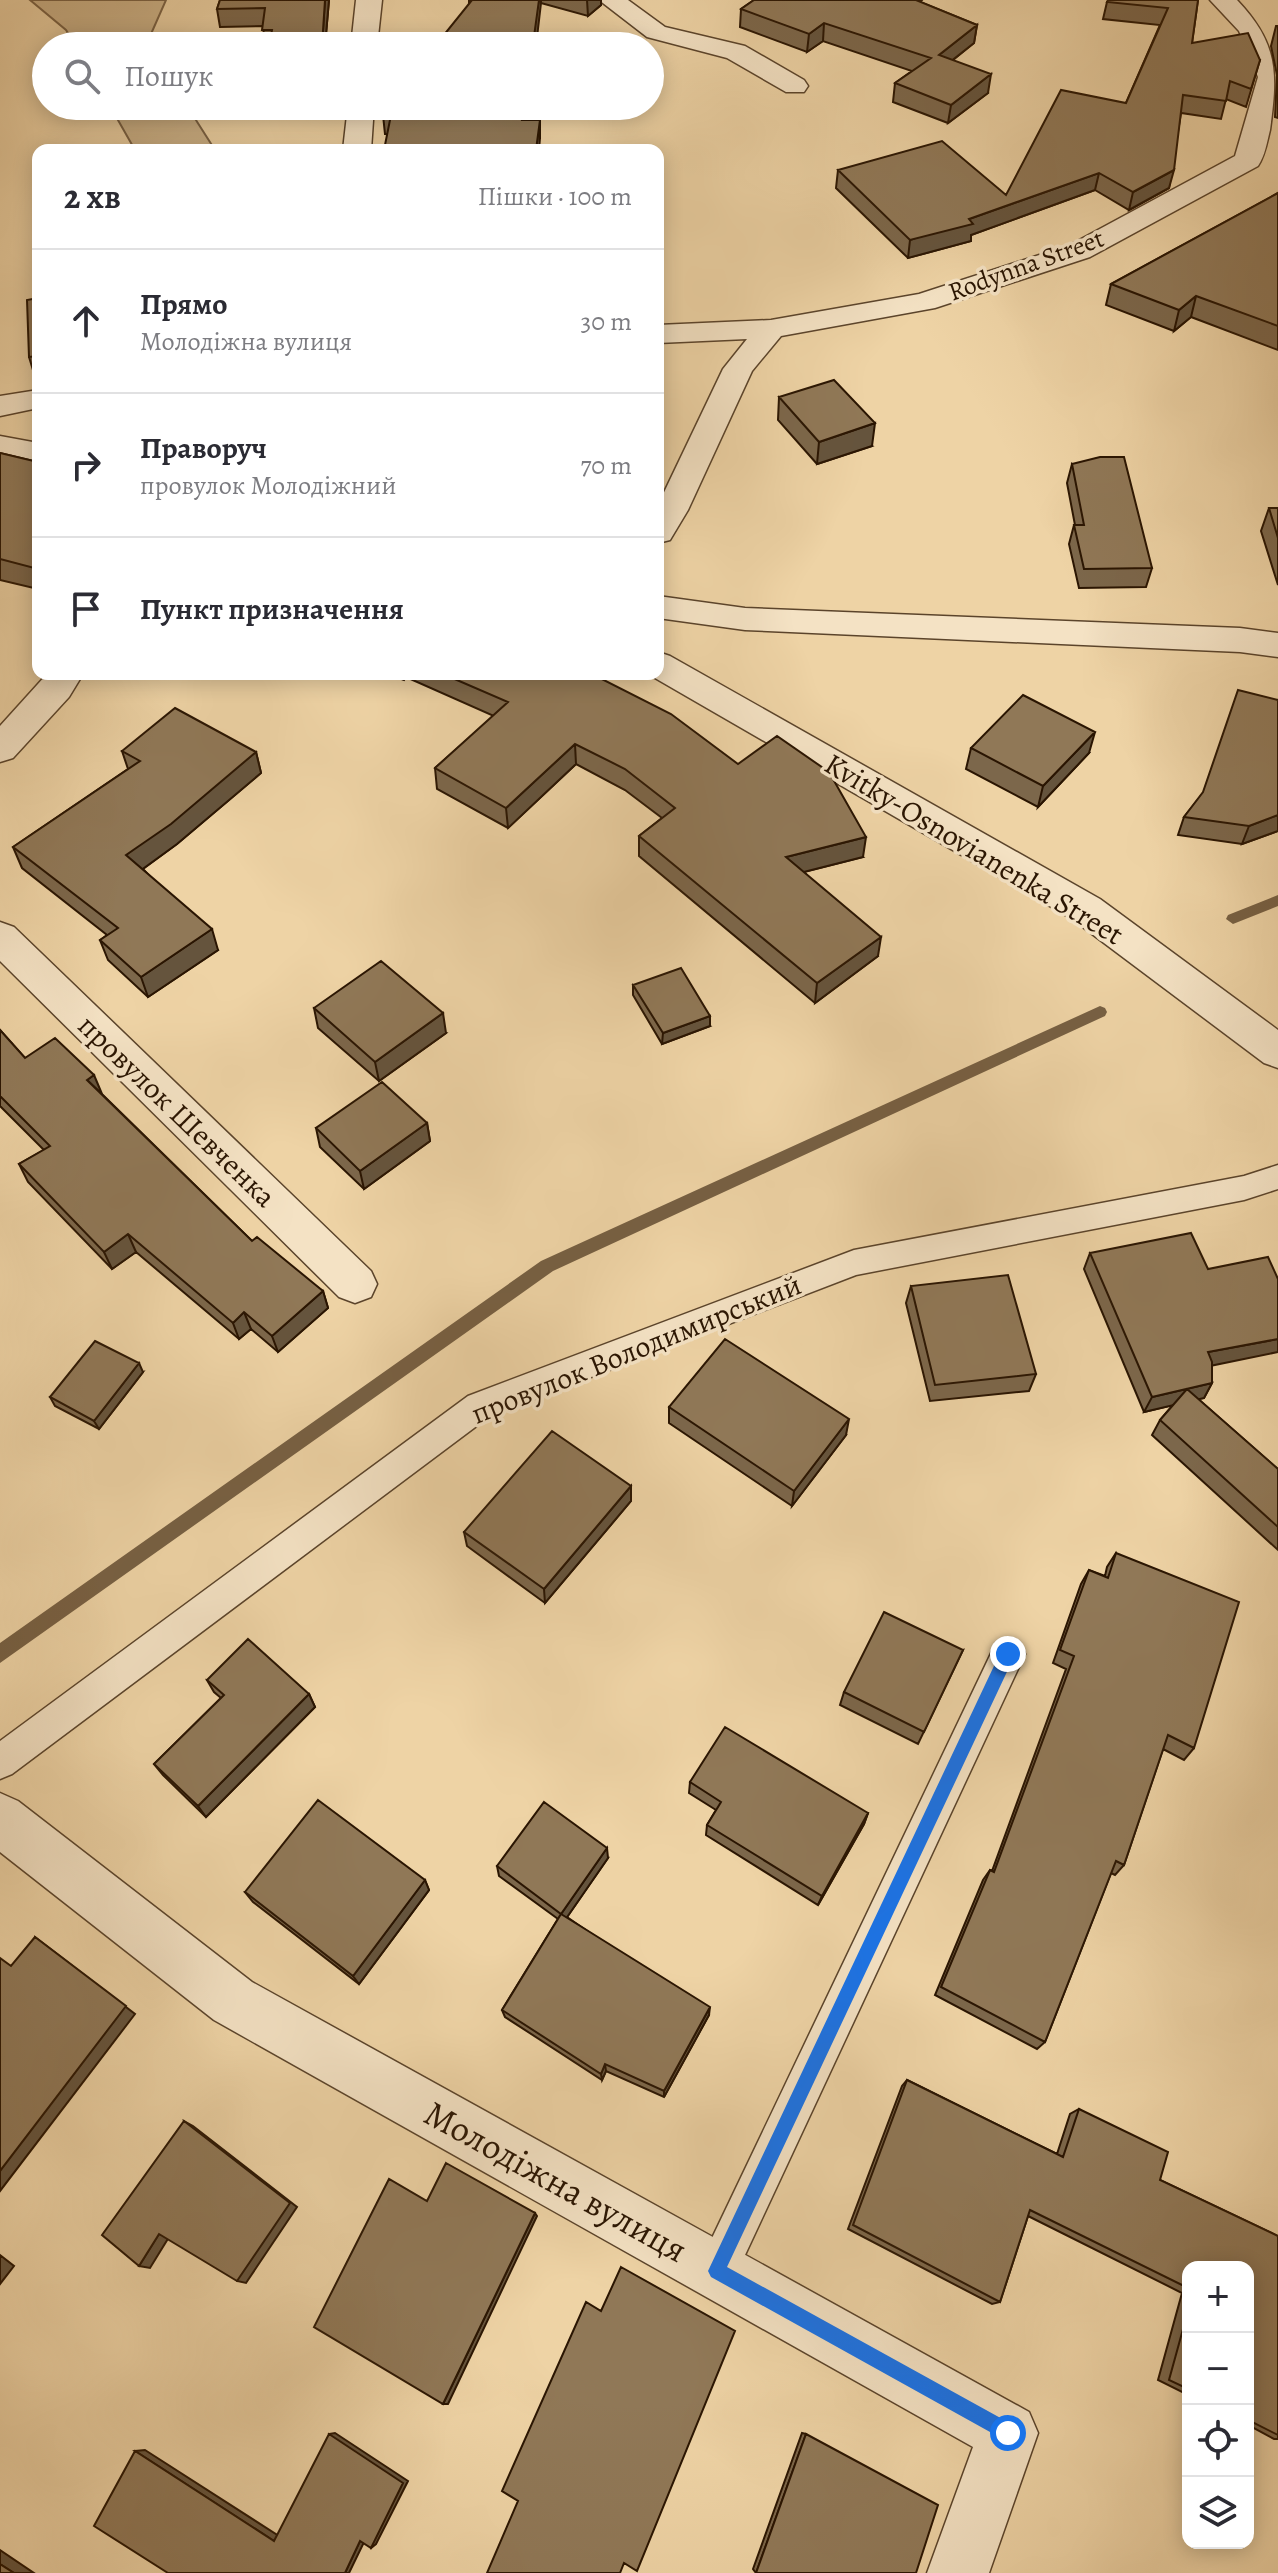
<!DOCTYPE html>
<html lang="uk">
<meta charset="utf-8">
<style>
:root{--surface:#fff;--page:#f7f7f7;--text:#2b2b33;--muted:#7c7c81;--line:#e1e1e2}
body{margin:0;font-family:Alegreya,serif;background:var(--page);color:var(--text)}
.controls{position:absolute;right:24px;bottom:24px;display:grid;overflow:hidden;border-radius:16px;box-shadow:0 4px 20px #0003}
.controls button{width:72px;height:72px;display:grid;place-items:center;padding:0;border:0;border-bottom:2px solid var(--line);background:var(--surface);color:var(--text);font:40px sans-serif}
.stop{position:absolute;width:24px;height:24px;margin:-18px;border:6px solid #1a73e8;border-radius:50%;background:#fff}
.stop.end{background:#1a73e8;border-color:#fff;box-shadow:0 2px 8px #0008}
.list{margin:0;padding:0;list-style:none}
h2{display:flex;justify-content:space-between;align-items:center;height:104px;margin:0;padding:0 32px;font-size:34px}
h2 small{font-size:26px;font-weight:400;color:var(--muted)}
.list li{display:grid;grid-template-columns:52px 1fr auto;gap:24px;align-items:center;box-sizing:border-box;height:144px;padding:0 32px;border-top:2px solid var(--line)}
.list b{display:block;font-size:30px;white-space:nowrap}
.list p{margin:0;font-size:26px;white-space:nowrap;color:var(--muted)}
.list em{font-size:26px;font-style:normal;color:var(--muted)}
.icon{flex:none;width:44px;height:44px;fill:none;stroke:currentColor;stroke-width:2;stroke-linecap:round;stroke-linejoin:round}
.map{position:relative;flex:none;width:1278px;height:2573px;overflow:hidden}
.search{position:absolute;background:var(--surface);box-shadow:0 4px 20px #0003;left:32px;top:32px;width:632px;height:88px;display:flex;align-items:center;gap:20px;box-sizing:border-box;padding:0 28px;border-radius:44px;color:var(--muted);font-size:30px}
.panel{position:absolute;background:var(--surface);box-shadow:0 4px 20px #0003;left:32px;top:144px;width:632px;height:536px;border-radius:16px}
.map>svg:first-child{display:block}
</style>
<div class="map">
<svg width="1278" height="2573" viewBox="0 0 1278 2573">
<rect width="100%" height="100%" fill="#eed3a5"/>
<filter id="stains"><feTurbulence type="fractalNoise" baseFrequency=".0025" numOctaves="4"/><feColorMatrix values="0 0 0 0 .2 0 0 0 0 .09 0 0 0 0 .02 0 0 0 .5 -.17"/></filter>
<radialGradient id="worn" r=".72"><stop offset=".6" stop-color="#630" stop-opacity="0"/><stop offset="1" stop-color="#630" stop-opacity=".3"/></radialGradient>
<path fill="#cdb389" stroke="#7c6446" stroke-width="2" d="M 30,0 L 166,0 L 147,43 L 149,46 L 76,46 L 66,30 Z
M 110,106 L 187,106 L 215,150 L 135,150 Z"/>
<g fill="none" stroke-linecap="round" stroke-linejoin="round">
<path fill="#776043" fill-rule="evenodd" d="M 1278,895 L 1278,906 L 1233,924 L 1226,919 L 1228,915 Z
M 1100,1006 L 1105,1008 L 1107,1012 L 1105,1016 L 553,1271 L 0,1663 L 0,1643 L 541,1261 Z"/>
<g stroke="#5b442b" stroke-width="3">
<path id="lane" d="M 1278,1165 L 1278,1189 L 1244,1200 L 856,1275 L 490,1416 L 12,1774 L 0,1779 L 0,1741 L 468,1396 L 854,1250 L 1244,1176 Z
M 1008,1638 L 1020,1643 L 1025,1654 L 731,2285 L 717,2291 L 703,2285 L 697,2271 L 703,2257 L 996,1643 Z"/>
</g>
<g stroke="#5b442b" stroke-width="3">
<path id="street" d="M 356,0 L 382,0 L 377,46 L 351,46 Z
M 599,0 L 628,0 L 665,27 L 745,46 L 804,80 L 808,86 L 804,92 L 786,92 L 727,58 L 647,37 Z
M 1210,0 L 1237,0 C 1278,43 1278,72 1270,130 C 1267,142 1265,156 1258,166 L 1090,257 L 935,308 L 781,336 L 752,371 L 688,510 L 670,540 L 658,543 L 658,505 L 723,369 L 747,339 L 658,343 L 658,325 L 771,320 L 919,294 L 1070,245 L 1235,156 L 1258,77 L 1239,31 Z
M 348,106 L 374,106 L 371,150 L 343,150 Z
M 38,390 L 38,408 L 0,416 L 0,396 Z
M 0,436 L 38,443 L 38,463 L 0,456 Z
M 658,596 L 745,608 L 1240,628 L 1278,633 L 1278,657 L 1240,652 L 745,630 L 658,618 Z
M 658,652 L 670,656 L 1100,899 L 1278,1030 L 1278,1068 L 1264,1063 L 1072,919 L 648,674 L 658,674 Z
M 47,674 L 83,674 L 69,697 L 13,758 L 0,762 L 0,726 Z
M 0,922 L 14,927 L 371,1271 L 377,1284 L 371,1297 L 355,1303 L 339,1297 L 0,961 Z
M 0,1793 L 18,1801 L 252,1982 L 1029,2412 L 1038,2433 L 989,2573 L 927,2573 L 973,2447 L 214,2020 L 0,1852 Z"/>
</g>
<use href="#lane" fill="#f4e2c4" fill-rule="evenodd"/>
<use href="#street" fill="#f4e2c4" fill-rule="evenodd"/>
</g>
<path fill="#7c674b" stroke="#2a1502" stroke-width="2" d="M 220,0 L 329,0 L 325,46 L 265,46 L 263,26 L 220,27 L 217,9 Z
M 469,0 L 601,0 L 601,5 L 588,16 L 541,3 L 469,3 Z
M 754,0 L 922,0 L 920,2 L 977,25 L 974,43 L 953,60 L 988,93 L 948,123 L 893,102 L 895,83 L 912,71 L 823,41 L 807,52 L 740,27 L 741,9 Z
M 1198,0 L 1192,43 L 1260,60 L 1246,107 L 1226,99 L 1221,119 L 1181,113 L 1169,188 L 1129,210 L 1095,190 L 971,235 L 971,241 L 908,258 L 836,188 L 838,170 L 1006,195 L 1126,103 L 1160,25 L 1103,19 L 1107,2 Z
M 1276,26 L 1278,26 L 1278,118 L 1275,117 L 1277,75 L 1271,46 Z
M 385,106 L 526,106 L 526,120 L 540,120 L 540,138 L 385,134 L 383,115 Z
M 1278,193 L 1278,350 L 1191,317 L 1174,331 L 1106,305 L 1111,284 Z
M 38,298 L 38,380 L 36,380 L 29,357 Z
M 779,397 L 872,446 L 817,464 L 778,420 Z
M 0,453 L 38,462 L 38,589 L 0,580 Z
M 1072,464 L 1152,568 L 1146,587 L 1079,588 L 1069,544 L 1074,525 L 1075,525 L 1067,483 Z
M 1269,508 L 1278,508 L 1278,585 L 1261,531 Z
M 388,674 L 592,674 L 863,857 L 804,872 L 878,956 L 815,1003 L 639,856 L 639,836 L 662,818 L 625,790 L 576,764 L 508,828 L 437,789 L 435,768 L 494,716 L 406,677 L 404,680 Z
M 1278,700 L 1278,831 L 1242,844 L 1178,835 L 1184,817 Z
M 971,748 L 1089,753 L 1038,807 L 966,769 Z
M 122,751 L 256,752 L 261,773 L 177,844 L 143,869 L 218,950 L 148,997 L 108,960 L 100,940 L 107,935 L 22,868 L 13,847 L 128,769 Z
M 633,985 L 710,1026 L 662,1044 L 633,995 Z
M 314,1008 L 446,1033 L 379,1081 L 318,1028 Z
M 0,1030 L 25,1058 L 102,1094 L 252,1241 L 323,1291 L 328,1308 L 278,1352 L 251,1329 L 239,1339 L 136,1252 L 112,1269 L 28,1182 L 19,1164 L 44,1150 L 0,1106 Z
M 427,1123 L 430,1141 L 364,1189 L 320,1147 L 316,1128 Z
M 1090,1253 L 1212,1365 L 1212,1383 L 1204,1398 L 1198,1399 L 1278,1469 L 1278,1550 L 1152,1435 L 1160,1420 L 1173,1405 L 1144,1412 L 1084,1269 Z
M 911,1286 L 1036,1374 L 1029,1391 L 930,1401 L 906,1303 Z
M 143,1372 L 99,1429 L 55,1406 L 50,1397 Z
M 669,1407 L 846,1435 L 792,1506 L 669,1423 Z
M 631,1486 L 631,1501 L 545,1603 L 467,1546 L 464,1532 Z
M 1116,1553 L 1194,1748 L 1184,1760 L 1163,1749 L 1124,1865 L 1115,1875 L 1111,1873 L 1045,2042 L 1037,2049 L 935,1995 L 983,1880 L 990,1870 L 992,1871 L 1066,1669 L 1053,1663 L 1081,1584 L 1089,1570 L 1105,1576 L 1107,1567 Z
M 963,1650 L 918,1744 L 840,1705 L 844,1692 Z
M 207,1680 L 309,1694 L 315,1707 L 206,1817 L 163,1775 L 154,1764 L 221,1698 L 214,1692 Z
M 690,1782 L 868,1813 L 864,1824 L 818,1905 L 706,1835 L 707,1825 L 716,1810 L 689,1793 Z
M 608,1858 L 567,1917 L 709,2015 L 664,2097 L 606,2071 L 602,2080 L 505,2017 L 502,2010 L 558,1919 L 499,1876 L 497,1866 Z
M 425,1880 L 429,1890 L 359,1984 L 253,1902 L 245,1892 Z
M 907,2080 L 1057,2154 L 1070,2114 L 1079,2109 L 1160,2180 L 1278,2236 L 1278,2439 L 1274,2439 L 1248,2425 L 1248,2267 L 1188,2267 L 1188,2395 L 1158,2380 L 1182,2293 L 1028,2216 L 1000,2302 L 992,2304 L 848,2229 L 902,2086 Z
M 802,2433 L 806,2434 L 756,2573 L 753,2569 Z"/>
<path fill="#65543d" stroke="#2a1502" stroke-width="2" d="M 325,0 L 329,0 L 325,46 L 322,46 Z
M 539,0 L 541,0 L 541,3 L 536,46 L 530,46 Z
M 587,0 L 601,0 L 601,5 L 588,16 Z
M 824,23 L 823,41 L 807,52 L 809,34 Z
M 977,25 L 974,43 L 936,73 L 939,55 Z
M 991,74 L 988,93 L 948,123 L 951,105 Z
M 524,106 L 526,106 L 526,115 L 523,138 L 522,120 Z
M 540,120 L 540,138 L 539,150 L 536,150 Z
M 1174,170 L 1169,188 L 1129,210 L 1133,192 Z
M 1099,173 L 1095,190 L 971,235 L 971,241 L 908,258 L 910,240 Z
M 1196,296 L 1191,317 L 1174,331 L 1179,310 Z
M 875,423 L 872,446 L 817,464 L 819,442 Z
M 1095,732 L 1089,753 L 1038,807 L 1043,786 Z
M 575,744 L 576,764 L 508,828 L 506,808 Z
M 256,752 L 261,773 L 177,844 L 133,876 L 126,855 Z
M 1278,815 L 1278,831 L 1242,844 L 1249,826 Z
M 866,837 L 863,857 L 784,877 L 786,857 Z
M 212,929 L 218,950 L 148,997 L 141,977 Z
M 881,937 L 878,956 L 815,1003 L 817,983 Z
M 443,1013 L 446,1033 L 379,1081 L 375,1062 Z
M 710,1016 L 710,1026 L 662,1044 L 663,1033 Z
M 94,1075 L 102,1094 L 87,1080 Z
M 427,1123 L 430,1141 L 364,1189 L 360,1171 Z
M 128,1234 L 136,1252 L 112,1269 L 104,1252 Z
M 323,1291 L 328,1308 L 278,1352 L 272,1336 Z
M 244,1312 L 251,1329 L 239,1339 L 233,1323 Z
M 1278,1339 L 1278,1352 L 1200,1368 L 1208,1352 Z
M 139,1363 L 143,1372 L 99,1429 L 94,1421 Z
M 1212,1383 L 1204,1398 L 1144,1412 L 1152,1397 Z
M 849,1419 L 846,1435 L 792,1506 L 794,1491 Z
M 631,1486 L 631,1501 L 545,1603 L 544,1589 Z
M 309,1694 L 315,1707 L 206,1817 L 198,1806 Z
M 868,1813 L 864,1824 L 818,1905 L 822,1896 Z
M 607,1848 L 608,1858 L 563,1923 L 561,1914 Z
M 425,1880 L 429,1890 L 359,1984 L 353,1976 Z
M 35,1937 L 135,2014 L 0,2191 L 0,2171 Z
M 710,2007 L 709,2015 L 664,2097 L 664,2091 Z
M 605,2064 L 606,2071 L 602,2080 L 601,2074 Z
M 184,2121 L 193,2126 L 297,2207 L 246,2283 L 237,2281 Z
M 535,2213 L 537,2216 L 448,2404 L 443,2404 Z
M 159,2234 L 169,2237 L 150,2268 L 139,2266 Z
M 0,2255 L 14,2266 L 0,2284 Z
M 335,2433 L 408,2481 L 376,2544 L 371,2548 L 329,2434 Z
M 145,2450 L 282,2538 L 274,2541 L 135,2451 Z
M 366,2538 L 349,2573 L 345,2573 L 360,2541 Z
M 0,2550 L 34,2573 L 14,2573 L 0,2564 Z"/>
<path fill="#907857" stroke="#2a1502" stroke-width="2" d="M 220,0 L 325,0 L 322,46 L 269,46 L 272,30 L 262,30 L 265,8 L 217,9 Z
M 472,0 L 539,0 L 533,44 L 530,46 L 435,46 Z
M 754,0 L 916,0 L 977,25 L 939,55 L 991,74 L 951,105 L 895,83 L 931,58 L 824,23 L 809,34 L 741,9 Z
M 1108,0 L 1198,0 L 1192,43 L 1248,33 L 1260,60 L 1251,89 L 1230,81 L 1226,101 L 1183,95 L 1174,170 L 1133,192 L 1099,173 L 969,219 L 973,224 L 910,240 L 838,170 L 942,141 L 1006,195 L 1061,90 L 1126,103 L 1168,8 L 1107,2 Z
M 385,106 L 524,106 L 522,120 L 540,120 L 536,150 L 384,150 L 391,115 L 383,115 Z
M 1278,193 L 1278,326 L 1196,296 L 1179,310 L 1111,284 Z
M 38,298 L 38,356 L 29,357 L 27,300 Z
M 834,380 L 875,423 L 819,442 L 779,397 Z
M 0,453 L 38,462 L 38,569 L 0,559 Z
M 1100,457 L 1124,457 L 1152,568 L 1084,569 L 1074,525 L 1084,525 L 1072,464 Z
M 1269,508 L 1278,508 L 1278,538 Z
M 443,674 L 592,674 L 671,714 L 738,764 L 777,736 L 829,772 L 866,837 L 786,857 L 881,937 L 817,983 L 639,836 L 675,808 L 625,769 L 575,744 L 506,808 L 435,768 L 508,702 Z
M 1238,690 L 1278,700 L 1278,815 L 1249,826 L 1184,817 L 1203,792 Z
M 1023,695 L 1095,732 L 1043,786 L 971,748 Z
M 175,708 L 256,752 L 171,824 L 126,855 L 212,929 L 141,977 L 100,940 L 118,928 L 13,847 L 140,761 L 122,751 Z
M 381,961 L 443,1013 L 375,1062 L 314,1008 Z
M 681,968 L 710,1016 L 663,1033 L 633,985 Z
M 0,1030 L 25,1058 L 55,1038 L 94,1075 L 87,1080 L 252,1241 L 257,1237 L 323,1291 L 272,1336 L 244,1312 L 233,1323 L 128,1234 L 104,1252 L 19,1164 L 50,1146 L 0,1096 Z
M 382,1082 L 427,1123 L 360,1171 L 316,1128 Z
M 1191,1233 L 1208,1269 L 1268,1257 L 1278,1279 L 1278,1339 L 1208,1352 L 1212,1362 L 1212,1383 L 1152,1397 L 1090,1253 Z
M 1008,1275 L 1036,1374 L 935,1385 L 911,1286 Z
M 725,1339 L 849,1419 L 794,1491 L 669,1407 Z
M 95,1341 L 139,1363 L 94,1421 L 50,1397 Z
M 1187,1389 L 1278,1469 L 1278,1527 L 1160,1420 Z
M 552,1431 L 631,1486 L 544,1589 L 464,1532 Z
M 1116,1553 L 1239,1602 L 1194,1748 L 1168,1735 L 1124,1865 L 1116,1861 L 1045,2042 L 941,1987 L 990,1870 L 994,1872 L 1074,1656 L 1060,1650 L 1089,1570 L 1108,1578 Z
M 884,1612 L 963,1650 L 924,1732 L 844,1692 Z
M 248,1639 L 309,1694 L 198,1806 L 154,1764 L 224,1695 L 207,1680 Z
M 725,1727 L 868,1813 L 822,1896 L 707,1825 L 721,1802 L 690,1782 Z
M 318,1800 L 425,1880 L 353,1976 L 245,1892 Z
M 544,1802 L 607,1848 L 561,1914 L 497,1866 Z
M 561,1914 L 710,2007 L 664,2091 L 605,2064 L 601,2074 L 502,2010 Z
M 35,1937 L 126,2006 L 0,2171 L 0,1958 L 11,1966 Z
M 907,2080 L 1063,2157 L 1079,2109 L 1168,2152 L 1160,2180 L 1278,2236 L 1278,2435 L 1248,2420 L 1248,2267 L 1188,2267 L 1188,2288 L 1030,2210 L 1000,2302 L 853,2225 Z
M 184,2121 L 290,2203 L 237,2281 L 159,2234 L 139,2266 L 102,2235 Z
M 446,2163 L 535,2213 L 443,2404 L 314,2327 L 389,2179 L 427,2201 Z
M 621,2267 L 735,2331 L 637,2571 L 624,2563 L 620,2573 L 487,2573 L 518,2501 L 502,2491 L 586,2302 L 601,2311 Z
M 1188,2311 L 1188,2389 L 1169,2380 Z
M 329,2434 L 403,2483 L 371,2548 L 360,2541 L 345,2573 L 168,2573 L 94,2526 L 135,2451 L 274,2541 Z
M 806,2434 L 938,2505 L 916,2573 L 756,2573 Z
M 0,2564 L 14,2573 L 0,2573 Z"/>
<path fill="#1a73e8" d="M 1008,1647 L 1015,1654 L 1013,1659 L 727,2267 L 1015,2426 L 1017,2433 L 1015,2439 L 1008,2442 L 711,2277 L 708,2271 L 1002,1649 Z"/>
<g text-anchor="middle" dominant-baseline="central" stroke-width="7" stroke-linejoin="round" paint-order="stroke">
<g font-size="26" fill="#2a1502" stroke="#f4e2c4">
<text transform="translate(1026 265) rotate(-20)">Rodynna Street</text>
</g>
<g font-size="30" fill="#2a1502" stroke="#f4e2c4">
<text transform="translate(974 849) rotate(31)">Kvitky-Osnovianenka Street</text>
<text transform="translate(177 1111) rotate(44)">провулок Шевченка</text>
<text transform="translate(636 1349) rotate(-22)">провулок Володимирський</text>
</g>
<g font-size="36" fill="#2a1502" stroke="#f4e2c4">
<text transform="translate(556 2181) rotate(29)">Молодіжна вулиця</text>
</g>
</g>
<rect width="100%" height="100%" filter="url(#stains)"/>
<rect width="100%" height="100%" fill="url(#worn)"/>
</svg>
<div class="controls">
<button>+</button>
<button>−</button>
<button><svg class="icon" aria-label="locate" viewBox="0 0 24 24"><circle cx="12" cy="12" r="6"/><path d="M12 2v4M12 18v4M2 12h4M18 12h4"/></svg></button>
<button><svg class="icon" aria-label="layers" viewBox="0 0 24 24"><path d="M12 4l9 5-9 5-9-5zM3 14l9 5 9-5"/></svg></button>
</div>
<div class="stop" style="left:1008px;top:2433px"></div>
<div class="stop end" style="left:1008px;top:1654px"></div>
<div class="search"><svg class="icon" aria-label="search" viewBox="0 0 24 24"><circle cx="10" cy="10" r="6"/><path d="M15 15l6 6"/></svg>Пошук</div>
<section class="panel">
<h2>2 хв<small>Пішки · 100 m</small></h2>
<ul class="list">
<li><svg class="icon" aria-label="ahead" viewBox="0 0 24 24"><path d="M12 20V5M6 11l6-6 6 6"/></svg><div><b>Прямо</b><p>Молодіжна вулиця</p></div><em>30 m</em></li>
<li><svg class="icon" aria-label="right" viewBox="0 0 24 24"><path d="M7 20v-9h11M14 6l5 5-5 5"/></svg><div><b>Праворуч</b><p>провулок Молодіжний</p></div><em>70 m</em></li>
<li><svg class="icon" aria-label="arrive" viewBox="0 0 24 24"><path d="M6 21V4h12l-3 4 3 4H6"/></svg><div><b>Пункт призначення</b></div></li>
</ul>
</section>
</div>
